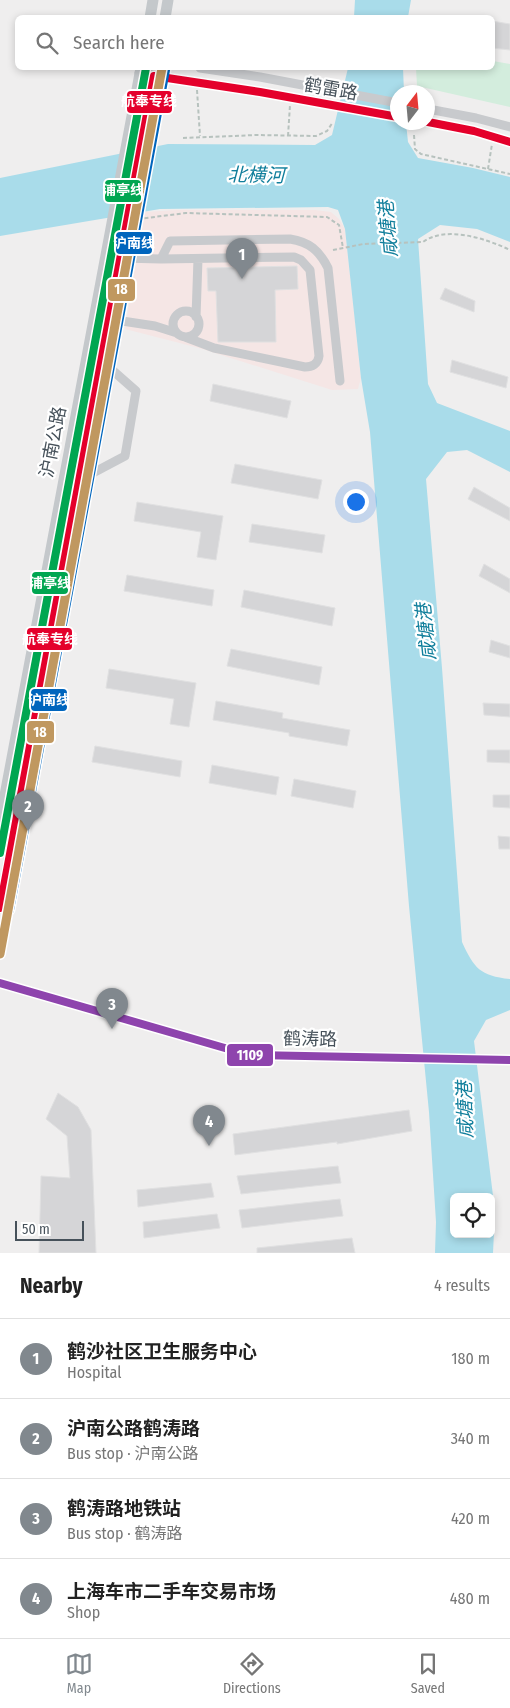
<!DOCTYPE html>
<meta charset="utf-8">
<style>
:root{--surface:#fff;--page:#f2f2f2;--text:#222;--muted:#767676;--line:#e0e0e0;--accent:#81888e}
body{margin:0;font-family:"Fira Sans Condensed","Noto Sans SC",sans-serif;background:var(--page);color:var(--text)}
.controls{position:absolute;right:15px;bottom:15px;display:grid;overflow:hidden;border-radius:8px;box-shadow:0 2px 8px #0003}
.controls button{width:45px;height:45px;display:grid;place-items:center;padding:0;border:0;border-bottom:1px solid var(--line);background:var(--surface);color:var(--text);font:25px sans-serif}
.compass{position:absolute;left:390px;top:85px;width:45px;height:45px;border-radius:50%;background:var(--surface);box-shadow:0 2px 8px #0003;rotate:16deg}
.scale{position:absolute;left:15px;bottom:12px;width:69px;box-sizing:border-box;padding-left:5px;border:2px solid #46515a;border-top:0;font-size:14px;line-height:18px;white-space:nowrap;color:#46515a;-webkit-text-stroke:4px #fff;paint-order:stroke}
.you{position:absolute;left:355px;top:501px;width:18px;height:18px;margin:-12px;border:4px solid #fff;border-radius:50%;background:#1a73e8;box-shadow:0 0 0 8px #1a73e833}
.badge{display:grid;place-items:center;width:32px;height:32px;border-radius:50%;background:var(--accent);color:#fff;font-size:16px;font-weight:700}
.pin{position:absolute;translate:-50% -41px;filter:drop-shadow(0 1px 2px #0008)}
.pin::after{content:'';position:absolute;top:26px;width:18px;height:15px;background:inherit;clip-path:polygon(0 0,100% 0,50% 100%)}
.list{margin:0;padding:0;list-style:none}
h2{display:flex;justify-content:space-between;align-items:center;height:65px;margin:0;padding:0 20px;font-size:21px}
h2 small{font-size:16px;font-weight:400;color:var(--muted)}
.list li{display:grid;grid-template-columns:32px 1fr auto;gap:15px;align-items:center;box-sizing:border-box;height:80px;padding:0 20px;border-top:1px solid var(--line)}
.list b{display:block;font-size:19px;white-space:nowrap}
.list p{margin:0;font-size:16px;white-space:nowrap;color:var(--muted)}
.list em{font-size:16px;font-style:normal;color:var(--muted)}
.icon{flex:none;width:28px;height:28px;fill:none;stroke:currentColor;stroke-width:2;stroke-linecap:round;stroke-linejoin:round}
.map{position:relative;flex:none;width:510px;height:1253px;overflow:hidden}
.search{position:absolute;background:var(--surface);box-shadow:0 2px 8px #0003;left:15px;right:15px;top:15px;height:55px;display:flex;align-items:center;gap:12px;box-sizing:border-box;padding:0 18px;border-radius:8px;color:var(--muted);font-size:19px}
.sheet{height:385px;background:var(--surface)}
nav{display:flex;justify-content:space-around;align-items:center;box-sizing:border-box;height:70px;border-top:1px solid var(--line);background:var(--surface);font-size:14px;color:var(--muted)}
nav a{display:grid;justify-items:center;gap:2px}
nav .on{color:var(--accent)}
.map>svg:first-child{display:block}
</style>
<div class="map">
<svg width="510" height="1253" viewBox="0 0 510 1253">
<rect width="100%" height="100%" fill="#efeeee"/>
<path fill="#f5e6e5" d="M 177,210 L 315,210 L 331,212 L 339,219 L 345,229 L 361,378 L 358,389 L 332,390 L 199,348 L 125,329 L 144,212 Z"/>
<path fill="#d3eddd" d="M 493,61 L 510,64 L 510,107 L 417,86 L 416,68 L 492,68 Z"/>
<path fill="#a9dcea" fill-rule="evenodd" d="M 355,0 L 411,0 L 408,17 L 354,17 Z
M 348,68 L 403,68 L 404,92 L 398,92 L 398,122 L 406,123 L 408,142 L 418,158 L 473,168 L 510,177 L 510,242 L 477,229 L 440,225 L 418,239 L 428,384 L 437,403 L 510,431 L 510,472 L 467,450 L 447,452 L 426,479 L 442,668 L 462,942 C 474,968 480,976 510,979 L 510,1010 L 486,1020 L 474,1041 L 495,1212 L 493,1253 L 435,1253 L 436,1222 L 429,1112 L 409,906 L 370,432 L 361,378 L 345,229 L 338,210 L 328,207 L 160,209 L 0,236 L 0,178 L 168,144 L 315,145 L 332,135 ZM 454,1197 L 491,1197 L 491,1234 L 454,1234 Z"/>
<path fill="#d5d5d7" stroke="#e0e0e1" d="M 492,21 L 510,24 L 510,50 L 492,48 Z
M 297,266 L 298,289 L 275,290 L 276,342 L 218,342 L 216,291 L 208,291 L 207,268 Z
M 445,288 L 475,301 L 474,312 L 440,299 Z
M 452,360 L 508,377 L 506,388 L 450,372 Z
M 213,384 L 291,401 L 287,418 L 210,401 Z
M 235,464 L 322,480 L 318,499 L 231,483 Z
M 474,487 L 510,508 L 510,521 L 468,499 Z
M 137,502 L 223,516 L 216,560 L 197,557 L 201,532 L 134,521 Z
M 252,524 L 325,535 L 322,553 L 249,542 Z
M 484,564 L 510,579 L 510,593 L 479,576 Z
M 127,575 L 214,590 L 212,606 L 124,591 Z
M 244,590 L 335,608 L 332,626 L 241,607 Z
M 491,640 L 510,646 L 510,658 L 489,652 Z
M 231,649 L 322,667 L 319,685 L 227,666 Z
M 109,669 L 196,683 L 189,727 L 170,724 L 174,699 L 106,688 Z
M 216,701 L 283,713 L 282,718 L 350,730 L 347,746 L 289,736 L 289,733 L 213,720 Z
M 483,703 L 510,704 L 510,717 L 484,715 Z
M 95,746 L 182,761 L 180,777 L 92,762 Z
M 487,750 L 510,750 L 510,763 L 487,762 Z
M 212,765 L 279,777 L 276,795 L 209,783 Z
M 294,779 L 356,791 L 353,808 L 291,796 Z
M 493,795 L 510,795 L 510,808 L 493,807 Z
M 498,836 L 510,837 L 510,849 L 499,849 Z
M 58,1093 L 78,1107 L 91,1130 L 96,1253 L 39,1253 L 41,1176 L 70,1178 L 67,1136 L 46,1119 Z
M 409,1110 L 412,1131 L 337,1144 L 337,1142 L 235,1155 L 233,1134 Z
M 338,1166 L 341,1183 L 241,1194 L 237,1176 Z
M 211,1183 L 214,1197 L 138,1207 L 137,1190 Z
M 340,1199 L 343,1216 L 242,1228 L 239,1210 Z
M 217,1214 L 220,1228 L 144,1238 L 143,1222 Z
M 352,1238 L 355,1253 L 257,1253 L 257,1248 Z"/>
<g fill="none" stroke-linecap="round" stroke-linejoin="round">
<path stroke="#b7c2be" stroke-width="2" stroke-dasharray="4 2.5" stroke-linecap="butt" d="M 197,90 L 200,136
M 414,135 L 415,149 L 421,154 L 510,174
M 288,136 L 290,105
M 183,138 L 257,135 L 316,136 L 327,131 L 333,122
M 488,169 L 492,144
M 138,219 L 186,213 L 327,217 L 339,225 L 343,248
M 333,250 L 363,244 L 423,242 C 446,225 487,239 510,250"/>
<path stroke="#c8cacd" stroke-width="9" d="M 200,68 L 260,77 L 398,103
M 139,73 L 260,92 L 398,117
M 428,109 L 476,118 L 510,127
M 426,122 L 474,131 L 510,142
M 121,258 L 161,259 L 170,241 L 290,239 C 309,242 319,250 328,268 L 340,381
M 161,259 L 294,257 L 301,260 L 310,270 L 319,356 C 318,364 312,367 305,367 L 214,348 L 185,337
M173 324a13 13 0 1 1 26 0a13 13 0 1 1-26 0Z
M 196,317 L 198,259
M 109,319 L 155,326 L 177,333
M 78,495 L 91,474 L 125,456 L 136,391 L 111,369 L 103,352
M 0,983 L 249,1055 L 510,1060"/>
<path stroke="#c4c8cb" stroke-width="11" d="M 150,18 L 153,0
M 165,18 L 168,0
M 0,822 L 141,68
M 0,908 L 156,68"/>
<g stroke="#fff" stroke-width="11">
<path id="bus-1" d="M 428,122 L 474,131 L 510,142
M 0,908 L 154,76 L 260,92 L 398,117"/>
</g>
<g stroke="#fff" stroke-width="11">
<path id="bus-2" d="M 10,910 L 166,70"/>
</g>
<g stroke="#fff" stroke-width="11">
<path id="bus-3" d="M 0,853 L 146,68"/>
</g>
<g stroke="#fff" stroke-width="11">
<path id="bus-4" d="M 0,983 L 249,1055 L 510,1060"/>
</g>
<use href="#bus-1" stroke="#e4002b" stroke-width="8"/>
<use href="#bus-2" stroke="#0065bd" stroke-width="8"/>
<use href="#bus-3" stroke="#00a651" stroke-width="8"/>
<use href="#bus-4" stroke="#8e44ad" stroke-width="8"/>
<g stroke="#fff" stroke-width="12">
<path id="metro-1" d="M 0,954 L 162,68"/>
</g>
<use href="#metro-1" stroke="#c09860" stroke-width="9"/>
</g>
<g text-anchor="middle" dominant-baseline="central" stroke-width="4.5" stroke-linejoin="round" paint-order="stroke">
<g font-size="18" fill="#46515a" stroke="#fff">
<text transform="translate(331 89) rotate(10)">鹤雷路</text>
<text transform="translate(53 442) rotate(-79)">沪南公路</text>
<text transform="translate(310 1039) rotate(1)">鹤涛路</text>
</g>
<g font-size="19" font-style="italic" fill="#117f9c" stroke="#fff">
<text transform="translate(256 175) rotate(1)">北横河</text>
<text transform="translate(388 229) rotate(-95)">咸塘港</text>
<text transform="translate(426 632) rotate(-96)">咸塘港</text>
<text transform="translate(465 1110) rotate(-92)">咸塘港</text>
</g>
</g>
<g stroke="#fff" stroke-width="2">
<rect x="126" y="90" width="47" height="24" rx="5" fill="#e4002b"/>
<rect x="104" y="179" width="38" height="24" rx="5" fill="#00a651"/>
<rect x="115" y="231" width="38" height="24" rx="5" fill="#0065bd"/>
<rect x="107" y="278" width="29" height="24" rx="5" fill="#c09860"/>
<rect x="31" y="571" width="38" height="24" rx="5" fill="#00a651"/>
<rect x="26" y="627" width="47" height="24" rx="5" fill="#e4002b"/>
<rect x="30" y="688" width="38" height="24" rx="5" fill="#0065bd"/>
<rect x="26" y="720" width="29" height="24" rx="5" fill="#c09860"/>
<rect x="226" y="1043" width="48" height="24" rx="5" fill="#8e44ad"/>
</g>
<g font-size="14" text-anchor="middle" font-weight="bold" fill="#fff">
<text x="149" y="106">航奉专线</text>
<text x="123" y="195">浦亭线</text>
<text x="134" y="248">沪南线</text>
<text x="121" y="294">18</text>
<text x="50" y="588">浦亭线</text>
<text x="50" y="644">航奉专线</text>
<text x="49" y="705">沪南线</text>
<text x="40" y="737">18</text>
<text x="250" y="1060">1109</text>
</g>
</svg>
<div class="controls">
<button><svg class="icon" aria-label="locate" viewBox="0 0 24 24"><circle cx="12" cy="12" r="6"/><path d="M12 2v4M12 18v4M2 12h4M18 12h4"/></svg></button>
</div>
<svg class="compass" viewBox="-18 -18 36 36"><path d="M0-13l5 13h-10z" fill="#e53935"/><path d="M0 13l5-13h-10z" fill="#767676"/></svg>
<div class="scale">50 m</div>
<div class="you"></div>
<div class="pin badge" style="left:242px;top:279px">1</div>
<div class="pin badge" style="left:28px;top:831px">2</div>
<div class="pin badge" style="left:112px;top:1029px">3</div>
<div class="pin badge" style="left:209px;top:1146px">4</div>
<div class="search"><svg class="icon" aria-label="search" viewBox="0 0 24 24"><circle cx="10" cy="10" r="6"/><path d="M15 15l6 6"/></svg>Search here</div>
</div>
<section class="sheet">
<h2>Nearby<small>4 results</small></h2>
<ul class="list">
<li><span class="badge">1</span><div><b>鹤沙社区卫生服务中心</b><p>Hospital</p></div><em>180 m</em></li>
<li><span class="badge">2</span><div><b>沪南公路鹤涛路</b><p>Bus stop · 沪南公路</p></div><em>340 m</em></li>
<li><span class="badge">3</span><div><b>鹤涛路地铁站</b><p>Bus stop · 鹤涛路</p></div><em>420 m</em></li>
<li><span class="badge">4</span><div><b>上海车市二手车交易市场</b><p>Shop</p></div><em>480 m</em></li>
</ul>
</section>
<nav>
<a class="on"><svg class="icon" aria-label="map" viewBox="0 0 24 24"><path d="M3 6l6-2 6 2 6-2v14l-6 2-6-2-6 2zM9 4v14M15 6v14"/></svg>Map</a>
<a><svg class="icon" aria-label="directions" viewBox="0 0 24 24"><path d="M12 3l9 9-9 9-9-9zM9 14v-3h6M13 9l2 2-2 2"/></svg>Directions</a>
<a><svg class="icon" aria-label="saved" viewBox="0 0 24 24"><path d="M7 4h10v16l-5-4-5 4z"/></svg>Saved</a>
</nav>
